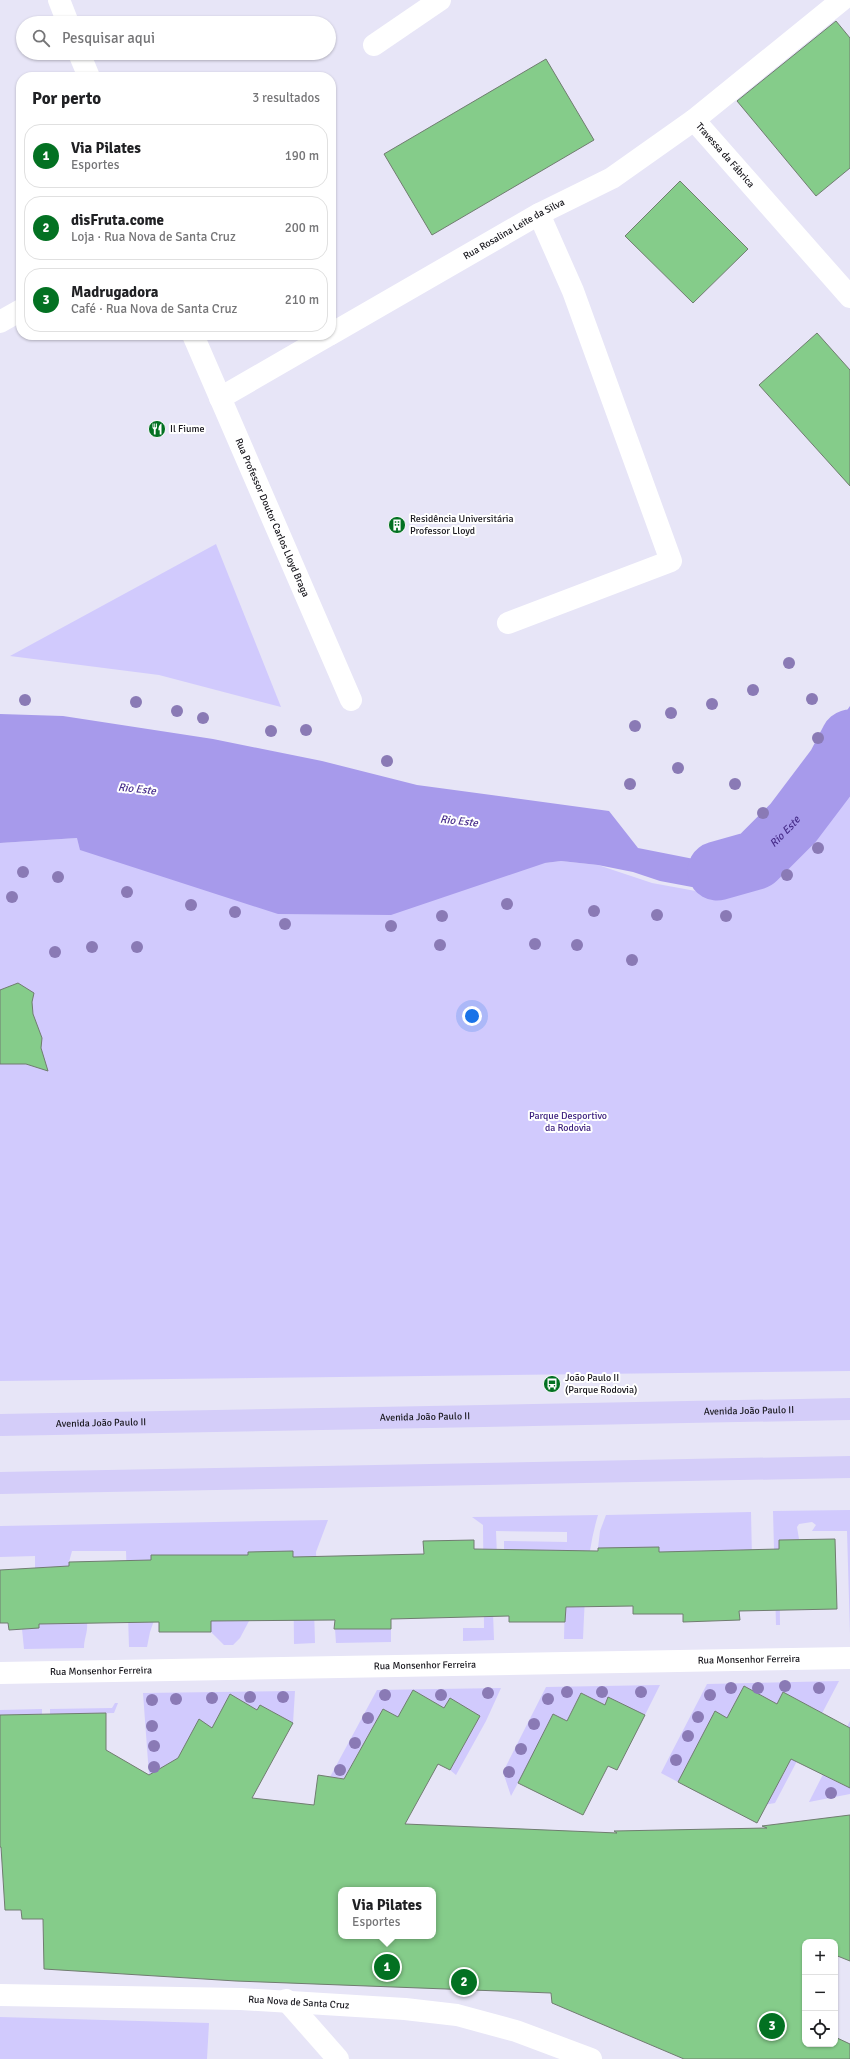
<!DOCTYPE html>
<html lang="pt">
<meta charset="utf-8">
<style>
:root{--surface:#fff;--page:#f2f2f2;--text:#202124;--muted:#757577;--line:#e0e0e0;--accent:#037122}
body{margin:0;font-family:Signika,sans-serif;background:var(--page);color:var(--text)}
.controls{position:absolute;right:12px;bottom:12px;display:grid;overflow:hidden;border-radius:8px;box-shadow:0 1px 3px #0004}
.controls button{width:36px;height:36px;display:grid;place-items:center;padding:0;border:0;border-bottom:1px solid var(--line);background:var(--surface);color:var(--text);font:20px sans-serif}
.you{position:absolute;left:472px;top:1016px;width:14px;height:14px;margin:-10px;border:3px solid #fff;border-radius:50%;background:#1a73e8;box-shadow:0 0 0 6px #1a73e833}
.badge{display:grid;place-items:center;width:26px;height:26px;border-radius:50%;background:var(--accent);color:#fff;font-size:13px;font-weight:700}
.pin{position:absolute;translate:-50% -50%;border:2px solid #fff;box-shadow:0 1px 4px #0006}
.popup{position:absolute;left:338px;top:1887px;width:98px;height:52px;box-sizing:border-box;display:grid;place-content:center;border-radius:8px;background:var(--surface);filter:drop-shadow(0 1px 3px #0005);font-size:13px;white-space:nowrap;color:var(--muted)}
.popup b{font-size:15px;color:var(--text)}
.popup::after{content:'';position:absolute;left:50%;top:100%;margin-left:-8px;border:8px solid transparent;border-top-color:var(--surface)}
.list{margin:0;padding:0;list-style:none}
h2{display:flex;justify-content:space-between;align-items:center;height:52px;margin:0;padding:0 16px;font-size:17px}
h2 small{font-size:13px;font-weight:400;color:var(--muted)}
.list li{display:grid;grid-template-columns:26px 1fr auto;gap:12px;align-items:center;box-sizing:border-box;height:64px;margin:0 8px 8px;padding:0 8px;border:1px solid var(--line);border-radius:16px}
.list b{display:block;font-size:15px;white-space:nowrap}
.list p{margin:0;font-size:13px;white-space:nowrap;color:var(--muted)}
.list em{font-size:13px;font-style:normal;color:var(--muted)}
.icon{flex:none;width:22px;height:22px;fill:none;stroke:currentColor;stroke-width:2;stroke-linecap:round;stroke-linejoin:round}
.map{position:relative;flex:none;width:850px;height:2059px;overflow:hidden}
.search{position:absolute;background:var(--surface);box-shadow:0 1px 3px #0004;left:16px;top:16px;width:320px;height:44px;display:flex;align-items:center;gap:10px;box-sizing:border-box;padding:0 14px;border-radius:22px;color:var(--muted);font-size:15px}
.panel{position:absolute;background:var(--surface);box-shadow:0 1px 3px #0004;left:16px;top:72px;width:320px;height:268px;border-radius:16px}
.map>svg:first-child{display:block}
</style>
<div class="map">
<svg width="850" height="2059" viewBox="0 0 850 2059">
<rect width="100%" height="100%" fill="#e7e5f7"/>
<path fill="#d1cafd" d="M 216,544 L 281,707 L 159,675 L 10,656 Z
M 850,758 L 850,1371 L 0,1381 L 0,843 L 77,838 L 545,863 L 561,861 L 598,865 L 652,883 L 712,894 L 741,887 L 782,853 Z
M 850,1510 L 850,1634 L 847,1531 L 812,1531 L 816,1525 L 812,1522 L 799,1524 L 797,1527 L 799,1539 L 779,1540 L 780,1625 L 776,1625 L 773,1511 Z
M 751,1512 L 753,1605 L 661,1614 L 659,1548 L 598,1548 L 600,1531 L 606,1515 Z
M 598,1515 C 586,1555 585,1598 583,1639 L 564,1639 L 566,1551 L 510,1550 L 509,1587 L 504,1587 L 504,1541 L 567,1542 L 567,1532 L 496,1531 L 497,1557 L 491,1558 L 494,1640 L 463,1641 L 463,1628 L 484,1628 L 483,1525 L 472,1517 Z
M 328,1520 L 316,1552 L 317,1576 L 314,1608 L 315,1643 L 294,1644 L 293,1552 L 248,1552 L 249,1621 L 240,1638 L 233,1645 L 224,1645 L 211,1632 L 210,1555 L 151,1555 L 151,1583 L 158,1609 L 150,1632 L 147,1647 L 129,1647 L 126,1551 L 72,1551 L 69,1562 L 70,1623 L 87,1623 C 88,1632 84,1638 84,1648 L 24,1649 L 22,1629 L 35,1568 L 35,1556 L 0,1557 L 0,1526 Z
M 335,1629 L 391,1629 L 391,1642 L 336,1643 Z
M 839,1681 L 775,1803 L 752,1807 L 783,1775 L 817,1710 L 783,1692 L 777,1704 L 744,1686 L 727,1718 L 715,1712 L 678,1782 L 661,1773 L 707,1684 Z
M 660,1685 L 645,1715 L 608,1698 L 605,1705 L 581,1693 L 567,1721 L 518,1783 L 511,1796 L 503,1772 L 546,1687 Z
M 501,1688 L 486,1721 L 456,1775 L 450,1770 L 480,1716 L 450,1698 L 444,1708 L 413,1690 L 398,1717 L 383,1709 L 344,1778 L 330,1777 L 377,1690 Z
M 295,1691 L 293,1723 L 260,1705 L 257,1710 L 230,1695 L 212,1728 L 199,1720 L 164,1783 L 149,1775 L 143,1693 Z
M 115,1703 L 118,1703 L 114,1713 L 50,1714 L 50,1709 L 112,1708 Z
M 42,1709 L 42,1714 L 0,1715 L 0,1710 Z
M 850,1721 L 850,1742 L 831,1779 L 850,1788 L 850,1794 L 809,1802 Z
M 0,2017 L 209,2023 L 207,2059 L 0,2059 Z"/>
<path fill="#a79aeb" d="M 850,706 L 850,739 L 836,766 L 751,871 L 715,887 L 692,887 L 660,881 L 633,872 L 598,865 L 561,861 L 545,863 L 391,915 L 278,914 L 80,850 L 77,838 L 0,843 L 0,714 L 63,716 L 213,739 L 322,761 L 417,785 L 609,811 L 638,848 L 709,862 L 758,839 Z"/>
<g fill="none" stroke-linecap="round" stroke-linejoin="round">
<path stroke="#a79aeb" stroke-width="59" id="s1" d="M 717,871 L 756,860 L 793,823 L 836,766 L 850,739"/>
</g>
<path fill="#85cc8a" stroke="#707c70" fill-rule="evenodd" d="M 836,21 L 850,38 L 850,168 L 816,196 L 737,101 Z
M 546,59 L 594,140 L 432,235 L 384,154 Z
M 680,181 L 748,249 L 693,303 L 625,236 Z
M 817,333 L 850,370 L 850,486 L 759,385 Z
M 18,983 L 34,993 L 32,1002 L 33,1014 L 42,1038 L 41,1048 L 48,1071 L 26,1064 L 0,1064 L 0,990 Z
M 835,1539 L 837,1609 L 739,1611 L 740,1620 L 683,1622 L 683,1614 L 633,1614 L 633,1606 L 566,1607 L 565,1622 L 509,1622 L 509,1616 L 391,1619 L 391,1629 L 334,1629 L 335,1620 L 211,1621 L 211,1632 L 159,1632 L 159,1622 L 39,1624 L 39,1628 L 9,1630 L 8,1623 L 0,1623 L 0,1570 L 69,1566 L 69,1562 L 151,1560 L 151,1555 L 248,1555 L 248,1552 L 293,1551 L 293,1557 L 424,1554 L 423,1541 L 474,1540 L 474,1549 L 598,1551 L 598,1548 L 659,1547 L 659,1552 L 779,1549 L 779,1540 Z
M 744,1686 L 777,1704 L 783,1692 L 850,1728 L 850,1788 L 791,1759 L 757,1823 L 678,1782 L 715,1711 L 727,1718 Z
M 413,1690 L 444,1708 L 450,1698 L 480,1716 L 450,1770 L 438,1764 L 405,1824 L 617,1833 L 614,1831 L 767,1828 L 762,1826 L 850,1815 L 850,1961 L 835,1955 L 835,1942 L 805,1942 L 805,2019 L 803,2023 L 805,2024 L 805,2044 L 835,2044 L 835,2037 L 850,2044 L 850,2059 L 684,2059 L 552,2003 L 551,1993 L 236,1981 L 44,1969 L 43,1919 L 22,1919 L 21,1910 L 5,1910 L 1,1847 L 0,1847 L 0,1715 L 106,1713 L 106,1750 L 149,1775 L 178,1758 L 199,1719 L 212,1728 L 230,1694 L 257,1710 L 260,1705 L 293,1723 L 252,1798 L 314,1805 L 318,1775 L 344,1779 L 383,1709 L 398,1717 ZM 341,1890 L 433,1890 L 433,1936 L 341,1936 Z
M 581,1693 L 605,1705 L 608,1697 L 645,1715 L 617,1770 L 608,1766 L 583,1815 L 518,1783 L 553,1714 L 567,1721 Z"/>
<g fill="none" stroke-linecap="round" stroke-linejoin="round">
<g stroke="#fff" stroke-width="22">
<path d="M 59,0 L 68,23"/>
<path d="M 374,45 L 440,0"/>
<path d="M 79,53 L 89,77"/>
<path id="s2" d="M 694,120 L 850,297"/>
<path d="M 0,322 L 21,310"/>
<path id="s3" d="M 331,334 L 539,214 L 612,178 L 694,120 L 842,0"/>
<path id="s4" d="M 193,335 L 351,700"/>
<path d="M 220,398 L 329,335"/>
<path d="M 508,623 L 671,561 L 573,291 L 539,214"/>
<path id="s5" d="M 0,1673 L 850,1658"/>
<path id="s6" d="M 0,1995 L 241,1999 L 405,2009 L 457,2015 L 516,2031 L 591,2059"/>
<path d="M 286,2000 L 338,2059"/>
</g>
<g stroke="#d4cdf9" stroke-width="22">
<path id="s7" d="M 0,1425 L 850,1409"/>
<path d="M 0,1483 L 850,1467"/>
</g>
</g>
<g fill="#8a7ab5">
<circle cx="789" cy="663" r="6"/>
<circle cx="753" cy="690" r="6"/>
<circle cx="812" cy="699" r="6"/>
<circle cx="25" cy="700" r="6"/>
<circle cx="136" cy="702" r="6"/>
<circle cx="712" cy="704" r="6"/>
<circle cx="177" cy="711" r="6"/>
<circle cx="671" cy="713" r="6"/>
<circle cx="203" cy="718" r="6"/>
<circle cx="635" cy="726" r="6"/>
<circle cx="306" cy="730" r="6"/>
<circle cx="271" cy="731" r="6"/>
<circle cx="818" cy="738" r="6"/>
<circle cx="387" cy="761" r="6"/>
<circle cx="678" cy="768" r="6"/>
<circle cx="630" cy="784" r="6"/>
<circle cx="735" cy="784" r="6"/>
<circle cx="763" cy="813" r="6"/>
<circle cx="818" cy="848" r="6"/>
<circle cx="23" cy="872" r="6"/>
<circle cx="787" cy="875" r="6"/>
<circle cx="58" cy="877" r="6"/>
<circle cx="127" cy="892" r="6"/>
<circle cx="12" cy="897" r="6"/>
<circle cx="507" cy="904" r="6"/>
<circle cx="191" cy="905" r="6"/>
<circle cx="594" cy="911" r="6"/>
<circle cx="235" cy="912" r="6"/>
<circle cx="657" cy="915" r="6"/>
<circle cx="442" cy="916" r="6"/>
<circle cx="726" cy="916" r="6"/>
<circle cx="285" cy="924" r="6"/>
<circle cx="391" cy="926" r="6"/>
<circle cx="535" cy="944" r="6"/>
<circle cx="440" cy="945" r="6"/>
<circle cx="577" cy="945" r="6"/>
<circle cx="92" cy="947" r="6"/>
<circle cx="137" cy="947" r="6"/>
<circle cx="55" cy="952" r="6"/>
<circle cx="632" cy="960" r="6"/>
<circle cx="785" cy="1686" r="6"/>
<circle cx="731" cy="1688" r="6"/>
<circle cx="758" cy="1688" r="6"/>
<circle cx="819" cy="1688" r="6"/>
<circle cx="567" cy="1692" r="6"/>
<circle cx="602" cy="1692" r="6"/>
<circle cx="641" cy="1692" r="6"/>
<circle cx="488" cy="1693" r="6"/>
<circle cx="385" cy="1695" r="6"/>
<circle cx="441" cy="1695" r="6"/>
<circle cx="710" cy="1695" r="6"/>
<circle cx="250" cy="1697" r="6"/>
<circle cx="283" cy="1697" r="6"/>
<circle cx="212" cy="1698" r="6"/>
<circle cx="176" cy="1699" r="6"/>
<circle cx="548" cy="1699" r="6"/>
<circle cx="152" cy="1700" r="6"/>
<circle cx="698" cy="1717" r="6"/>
<circle cx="368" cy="1718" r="6"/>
<circle cx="534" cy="1724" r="6"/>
<circle cx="152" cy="1726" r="6"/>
<circle cx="688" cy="1736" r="6"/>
<circle cx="355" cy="1743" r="6"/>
<circle cx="154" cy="1746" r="6"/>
<circle cx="521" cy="1749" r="6"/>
<circle cx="676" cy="1760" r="6"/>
<circle cx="154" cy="1767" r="6"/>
<circle cx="340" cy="1770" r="6"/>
<circle cx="509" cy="1772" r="6"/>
<circle cx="831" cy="1793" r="6"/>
</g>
<defs>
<g id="restaurant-disc" transform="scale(0.9)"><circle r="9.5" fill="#037122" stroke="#fff"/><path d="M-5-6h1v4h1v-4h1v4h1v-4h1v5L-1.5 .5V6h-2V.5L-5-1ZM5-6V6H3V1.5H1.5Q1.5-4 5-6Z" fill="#fff"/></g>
<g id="building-disc" transform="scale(0.9)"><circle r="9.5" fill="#037122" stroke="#fff"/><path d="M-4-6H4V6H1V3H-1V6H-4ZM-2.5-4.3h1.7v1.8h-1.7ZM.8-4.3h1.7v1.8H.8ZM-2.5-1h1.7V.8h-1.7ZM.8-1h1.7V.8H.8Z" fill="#fff"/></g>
<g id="bus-disc" transform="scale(0.9)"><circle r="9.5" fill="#037122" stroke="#fff"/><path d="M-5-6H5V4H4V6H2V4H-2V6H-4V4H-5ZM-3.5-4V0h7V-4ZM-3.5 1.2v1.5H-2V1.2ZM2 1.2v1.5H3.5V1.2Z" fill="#fff"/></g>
</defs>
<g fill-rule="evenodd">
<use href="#restaurant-disc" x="157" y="429"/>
<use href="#building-disc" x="397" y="525"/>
<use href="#bus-disc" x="552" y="1384"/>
</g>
<g text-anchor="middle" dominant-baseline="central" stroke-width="4" stroke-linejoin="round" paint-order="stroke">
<g font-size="10" fill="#19181e" stroke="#fff">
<text stroke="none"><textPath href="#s2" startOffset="47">Travessa da Fábrica</textPath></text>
<text stroke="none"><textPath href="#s3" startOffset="211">Rua Rosalina Leite da Silva</textPath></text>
<text stroke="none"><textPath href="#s4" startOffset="199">Rua Professor Doutor Carlos Lloyd Braga</textPath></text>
<text stroke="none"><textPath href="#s7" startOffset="749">Avenida João Paulo II</textPath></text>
<text stroke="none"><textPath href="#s7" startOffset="425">Avenida João Paulo II</textPath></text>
<text stroke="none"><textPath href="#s7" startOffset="101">Avenida João Paulo II</textPath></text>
<text stroke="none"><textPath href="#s5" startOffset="749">Rua Monsenhor Ferreira</textPath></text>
<text stroke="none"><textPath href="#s5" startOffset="425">Rua Monsenhor Ferreira</textPath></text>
<text stroke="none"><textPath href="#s5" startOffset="101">Rua Monsenhor Ferreira</textPath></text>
<text stroke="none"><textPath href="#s6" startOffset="299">Rua Nova de Santa Cruz</textPath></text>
</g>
<g font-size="10" fill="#19181e" stroke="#fff" text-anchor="start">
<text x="170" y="429">Il Fiume</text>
<text x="410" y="519">Residência Universitária<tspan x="410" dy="12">Professor Lloyd</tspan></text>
<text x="565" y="1378">João Paulo II<tspan x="565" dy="12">(Parque Rodovia)</tspan></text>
</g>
<g font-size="10" fill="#3e227f" stroke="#fff">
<text x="568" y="1116">Parque Desportivo<tspan x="568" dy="12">da Rodovia</tspan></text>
</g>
<g font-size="11" font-style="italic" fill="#482e8b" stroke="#fff">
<text transform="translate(137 789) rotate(6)">Rio Este</text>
<text transform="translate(459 821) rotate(6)">Rio Este</text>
<text stroke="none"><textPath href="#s1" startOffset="81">Rio Este</textPath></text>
</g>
</g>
</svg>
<div class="controls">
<button>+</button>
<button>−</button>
<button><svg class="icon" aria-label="locate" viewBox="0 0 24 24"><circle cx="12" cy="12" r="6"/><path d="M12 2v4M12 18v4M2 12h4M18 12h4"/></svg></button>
</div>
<div class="you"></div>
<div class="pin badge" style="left:387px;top:1967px">1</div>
<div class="popup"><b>Via Pilates</b>Esportes</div>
<div class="pin badge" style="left:464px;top:1982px">2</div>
<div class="pin badge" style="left:772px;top:2026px">3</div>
<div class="search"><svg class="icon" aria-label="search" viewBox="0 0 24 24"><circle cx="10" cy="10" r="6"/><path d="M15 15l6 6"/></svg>Pesquisar aqui</div>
<section class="panel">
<h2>Por perto<small>3 resultados</small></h2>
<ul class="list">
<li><span class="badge">1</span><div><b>Via Pilates</b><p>Esportes</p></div><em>190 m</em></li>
<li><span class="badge">2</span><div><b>disFruta.come</b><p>Loja · Rua Nova de Santa Cruz</p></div><em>200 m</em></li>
<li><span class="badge">3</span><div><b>Madrugadora</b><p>Café · Rua Nova de Santa Cruz</p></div><em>210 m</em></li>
</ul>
</section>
</div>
